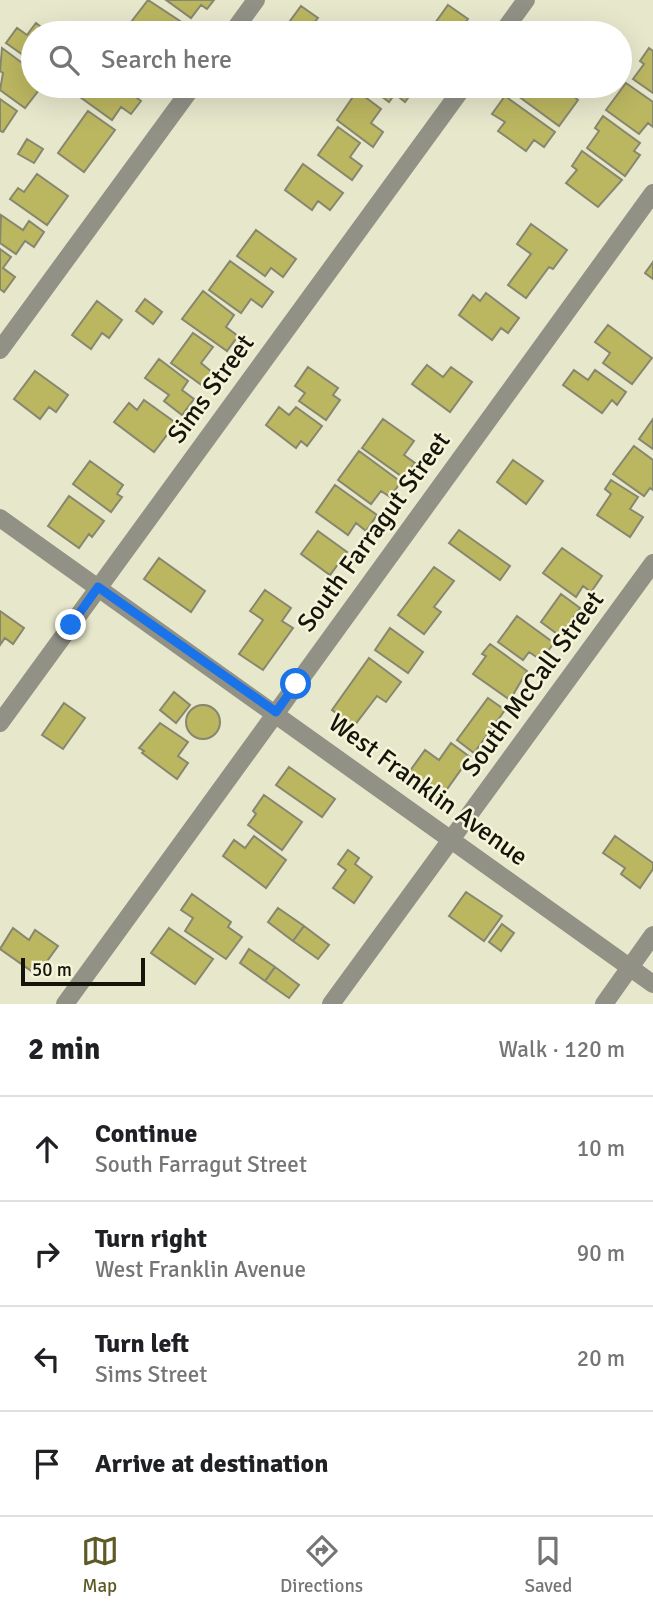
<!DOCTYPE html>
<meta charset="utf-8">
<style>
:root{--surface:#fff;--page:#f6f6f6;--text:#202124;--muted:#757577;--line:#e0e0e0;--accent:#5d5a26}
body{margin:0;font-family:Signika,sans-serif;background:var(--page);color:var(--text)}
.scale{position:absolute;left:21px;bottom:18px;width:124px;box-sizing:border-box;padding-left:7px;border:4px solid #14140b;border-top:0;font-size:19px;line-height:24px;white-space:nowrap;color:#14140b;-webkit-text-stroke:5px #f5f4d9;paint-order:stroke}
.stop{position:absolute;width:21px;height:21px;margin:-16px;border:5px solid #1a73e8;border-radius:50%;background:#fff}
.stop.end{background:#1a73e8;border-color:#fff;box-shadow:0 2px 7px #0008}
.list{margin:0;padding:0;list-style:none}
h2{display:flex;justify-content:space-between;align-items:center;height:91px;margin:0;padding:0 28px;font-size:30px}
h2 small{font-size:23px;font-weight:400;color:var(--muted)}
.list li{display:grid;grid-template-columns:46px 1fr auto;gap:21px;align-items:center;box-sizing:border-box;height:105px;padding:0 28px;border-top:2px solid var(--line)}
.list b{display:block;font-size:26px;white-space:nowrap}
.list p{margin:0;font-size:23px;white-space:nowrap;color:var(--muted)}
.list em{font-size:23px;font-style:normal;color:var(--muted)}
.icon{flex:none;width:38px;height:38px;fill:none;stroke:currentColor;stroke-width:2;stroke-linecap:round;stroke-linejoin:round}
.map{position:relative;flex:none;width:653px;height:1004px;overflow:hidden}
.search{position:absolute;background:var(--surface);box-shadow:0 7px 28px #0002;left:21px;right:21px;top:21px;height:77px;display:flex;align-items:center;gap:18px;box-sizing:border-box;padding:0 24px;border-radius:38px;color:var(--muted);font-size:26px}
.sheet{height:511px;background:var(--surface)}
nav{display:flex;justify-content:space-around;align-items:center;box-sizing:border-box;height:98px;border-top:2px solid var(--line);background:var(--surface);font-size:19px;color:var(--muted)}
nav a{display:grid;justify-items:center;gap:4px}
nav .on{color:var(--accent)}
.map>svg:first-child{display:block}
</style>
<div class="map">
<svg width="653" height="1004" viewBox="0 0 653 1004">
<rect width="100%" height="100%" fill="#e7e7cc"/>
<path fill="#bbb660" stroke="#87876f" stroke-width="2" d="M 148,0 L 183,23 L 175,33 L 138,33 L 128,26 Z
M 166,0 L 214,0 L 207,9 L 201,5 L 191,18 Z
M 448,5 L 468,19 L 457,33 L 428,33 Z
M 301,6 L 318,18 L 313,24 L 326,33 L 299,33 L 302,29 L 290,21 Z
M 36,23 L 49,33 L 33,33 L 33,62 L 6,43 L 17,28 L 27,35 Z
M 2,48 L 33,71 L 33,86 L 42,86 L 25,108 L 0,90 L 3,73 L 0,71 Z
M 649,48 L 653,51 L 653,93 L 633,79 L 644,64 L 640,61 Z
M 626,83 L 653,102 L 653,127 L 648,123 L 639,134 L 606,110 Z
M 88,86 L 104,86 L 110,90 L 113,86 L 121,86 L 141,101 L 131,114 L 121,107 L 112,120 L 80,97 Z
M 368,86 L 417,86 L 405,102 L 395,94 L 389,102 Z
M 513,86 L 560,86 L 578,100 L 559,126 L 510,90 Z
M 357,91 L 381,109 L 371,123 L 383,132 L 373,147 L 337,120 Z
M 505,96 L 555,132 L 544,147 L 534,140 L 526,151 L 498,131 L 505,122 L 492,114 Z
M 0,99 L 17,111 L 3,132 L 0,131 Z
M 88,111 L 115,130 L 84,172 L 58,153 Z
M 603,116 L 640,143 L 634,151 L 640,155 L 625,176 L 587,148 L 599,131 L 595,128 Z
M 338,127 L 360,143 L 350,157 L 362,166 L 352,180 L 318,155 Z
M 27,139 L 43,149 L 34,163 L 18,154 Z
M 582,151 L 622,180 L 598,207 L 566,183 L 577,170 L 572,166 Z
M 303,164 L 343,193 L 330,210 L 318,201 L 312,210 L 285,190 Z
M 37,174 L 68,196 L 47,225 L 10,199 L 18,188 L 24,192 Z
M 1,215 L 23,230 L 29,221 L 44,232 L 34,247 L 25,241 L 16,254 L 0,243 Z
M 531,224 L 567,250 L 553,269 L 549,267 L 526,298 L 508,285 L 531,254 L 517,244 Z
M 256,230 L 296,259 L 283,277 L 271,268 L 265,276 L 237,256 Z
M 0,249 L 11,257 L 3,268 L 15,277 L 4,292 L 0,289 Z
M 230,261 L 273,292 L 262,307 L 251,299 L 241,313 L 209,290 Z
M 653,262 L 653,279 L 645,273 Z
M 203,291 L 234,315 L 226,327 L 238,336 L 227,351 L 182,319 Z
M 486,293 L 519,318 L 508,333 L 501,328 L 492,340 L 459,315 L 473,295 L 480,301 Z
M 145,299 L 162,312 L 153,324 L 136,311 Z
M 97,301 L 122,320 L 109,338 L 102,333 L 91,349 L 72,335 Z
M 608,325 L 652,358 L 632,384 L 603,363 L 610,353 L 595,342 Z
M 193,333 L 213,347 L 201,363 L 213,373 L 203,386 L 171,363 Z
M 159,359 L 188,381 L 182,390 L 194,399 L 182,415 L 164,401 L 169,395 L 145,378 Z
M 427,365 L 443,377 L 451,367 L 472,382 L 450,412 L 412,384 Z
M 308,367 L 338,388 L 333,395 L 340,400 L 326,420 L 299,401 L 305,393 L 295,386 Z
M 574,370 L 588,380 L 595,370 L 626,392 L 617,405 L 612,400 L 602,413 L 563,385 Z
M 35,371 L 68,395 L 56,412 L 49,407 L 40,419 L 14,399 Z
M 144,400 L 176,423 L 154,452 L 114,422 L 129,403 L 137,410 Z
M 279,407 L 289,415 L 296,407 L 322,426 L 307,446 L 301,441 L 296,448 L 266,425 Z
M 383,419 L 414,441 L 404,455 L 415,463 L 404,478 L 362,448 Z
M 653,419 L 653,449 L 639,439 Z
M 634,446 L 653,460 L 653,490 L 650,488 L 644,496 L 613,474 Z
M 359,451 L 401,482 L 390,497 L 381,491 L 371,504 L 338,480 Z
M 513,460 L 543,481 L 526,504 L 497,482 Z
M 90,461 L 123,485 L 117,494 L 122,497 L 111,512 L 73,484 Z
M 611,480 L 638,497 L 630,509 L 643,517 L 630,537 L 597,515 L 611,494 L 605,489 Z
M 335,485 L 377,515 L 366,531 L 356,523 L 348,535 L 316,512 Z
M 69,496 L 104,521 L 92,537 L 89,534 L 79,548 L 48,526 Z
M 459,530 L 510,566 L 500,580 L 449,543 Z
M 318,531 L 347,552 L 330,575 L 301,554 Z
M 562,548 L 602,576 L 591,592 L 583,586 L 576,597 L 543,573 Z
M 159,558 L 205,591 L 191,612 L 144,579 Z
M 434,567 L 454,581 L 434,607 L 441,612 L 424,634 L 398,615 Z
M 265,590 L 291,608 L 282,621 L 293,628 L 263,670 L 239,654 L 263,620 L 250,611 Z
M 561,594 L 580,608 L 560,636 L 541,622 Z
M 0,611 L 24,628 L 13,644 L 5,638 L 0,645 Z
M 517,616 L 554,643 L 541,660 L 529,652 L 523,660 L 498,642 Z
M 390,628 L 423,652 L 408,673 L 375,650 Z
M 490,644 L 527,671 L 510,700 L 473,674 L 486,656 L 482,654 Z
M 369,658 L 401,682 L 386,702 L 377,696 L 354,726 L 332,710 Z
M 174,692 L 190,705 L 176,723 L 160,710 Z
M 488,698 L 505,710 L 474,753 L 457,740 Z
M 64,703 L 85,718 L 63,749 L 42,735 Z
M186 722a17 17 0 1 1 34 0a17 17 0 1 1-34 0Z
M 160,723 L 188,742 L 178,756 L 188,763 L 177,779 L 142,753 L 144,751 L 139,748 Z
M 451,743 L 470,757 L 440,799 L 407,775 L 425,750 L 439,760 Z
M 289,767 L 335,799 L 322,817 L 276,785 Z
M 264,795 L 302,822 L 282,850 L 248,825 L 256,814 L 253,811 Z
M 254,836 L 286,860 L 266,888 L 223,856 L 234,840 L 245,848 Z
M 615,836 L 653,863 L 653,869 L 640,888 L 621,874 L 625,868 L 603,853 Z
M 348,850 L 359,858 L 355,864 L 372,877 L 354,903 L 333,888 L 346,870 L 338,864 Z
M 466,892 L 502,916 L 484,941 L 449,916 Z
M 192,894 L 231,922 L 228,927 L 242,937 L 226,959 L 185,931 L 193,918 L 181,910 Z
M 278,908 L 304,926 L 293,941 L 268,922 Z
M 502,924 L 514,933 L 501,951 L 489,942 Z
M 304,926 L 329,945 L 318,959 L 293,941 Z
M 13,928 L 29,940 L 35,930 L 58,946 L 37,975 L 0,949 Z
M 169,928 L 213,959 L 195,984 L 151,953 Z
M 249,949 L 275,967 L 265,981 L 240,963 Z
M 275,967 L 299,985 L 289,998 L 265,981 Z"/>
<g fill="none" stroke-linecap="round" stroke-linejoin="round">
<path stroke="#919186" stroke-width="18" d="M 232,33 L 256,0
M 502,33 L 526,0
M 0,350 L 193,86
M 0,518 L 653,984
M 0,723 L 464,86
M 65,1004 L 653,193
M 331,1004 L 653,563
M 604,1004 L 653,935"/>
</g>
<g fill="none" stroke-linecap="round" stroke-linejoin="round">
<path stroke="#1a73e8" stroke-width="9" d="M 71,625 L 98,587 L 276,712 L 296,684"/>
</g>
<g text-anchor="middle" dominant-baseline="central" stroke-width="5" stroke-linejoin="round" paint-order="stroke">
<g font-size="26" fill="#14140b" stroke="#f5f4d9">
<text transform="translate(211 389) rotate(-54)">Sims Street</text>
<text transform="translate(374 532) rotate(-54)">South Farragut Street</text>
<text transform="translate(533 684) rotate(-54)">South McCall Street</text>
<text transform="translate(428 790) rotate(36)">West Franklin Avenue</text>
</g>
</g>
</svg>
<div class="scale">50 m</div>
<div class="stop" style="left:296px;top:684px"></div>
<div class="stop end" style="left:71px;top:625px"></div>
<div class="search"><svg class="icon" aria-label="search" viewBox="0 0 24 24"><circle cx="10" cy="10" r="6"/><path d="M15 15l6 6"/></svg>Search here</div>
</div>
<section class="sheet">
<h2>2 min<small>Walk · 120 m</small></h2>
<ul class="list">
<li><svg class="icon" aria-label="ahead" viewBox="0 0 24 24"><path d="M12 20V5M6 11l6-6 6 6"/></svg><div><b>Continue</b><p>South Farragut Street</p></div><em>10 m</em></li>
<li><svg class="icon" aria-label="right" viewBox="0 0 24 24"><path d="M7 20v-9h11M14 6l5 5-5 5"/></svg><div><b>Turn right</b><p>West Franklin Avenue</p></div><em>90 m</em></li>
<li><svg class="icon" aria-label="left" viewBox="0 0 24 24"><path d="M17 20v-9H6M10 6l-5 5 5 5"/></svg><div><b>Turn left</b><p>Sims Street</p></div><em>20 m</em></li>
<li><svg class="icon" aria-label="arrive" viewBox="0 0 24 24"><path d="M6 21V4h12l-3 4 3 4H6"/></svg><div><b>Arrive at destination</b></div></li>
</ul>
</section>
<nav>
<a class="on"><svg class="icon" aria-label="map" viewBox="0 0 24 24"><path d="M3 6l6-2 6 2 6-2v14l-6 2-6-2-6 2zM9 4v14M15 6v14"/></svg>Map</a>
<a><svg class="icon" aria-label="directions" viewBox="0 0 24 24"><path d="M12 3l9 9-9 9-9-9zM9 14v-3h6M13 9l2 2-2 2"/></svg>Directions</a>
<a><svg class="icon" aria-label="saved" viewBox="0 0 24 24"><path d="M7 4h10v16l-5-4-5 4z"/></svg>Saved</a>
</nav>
